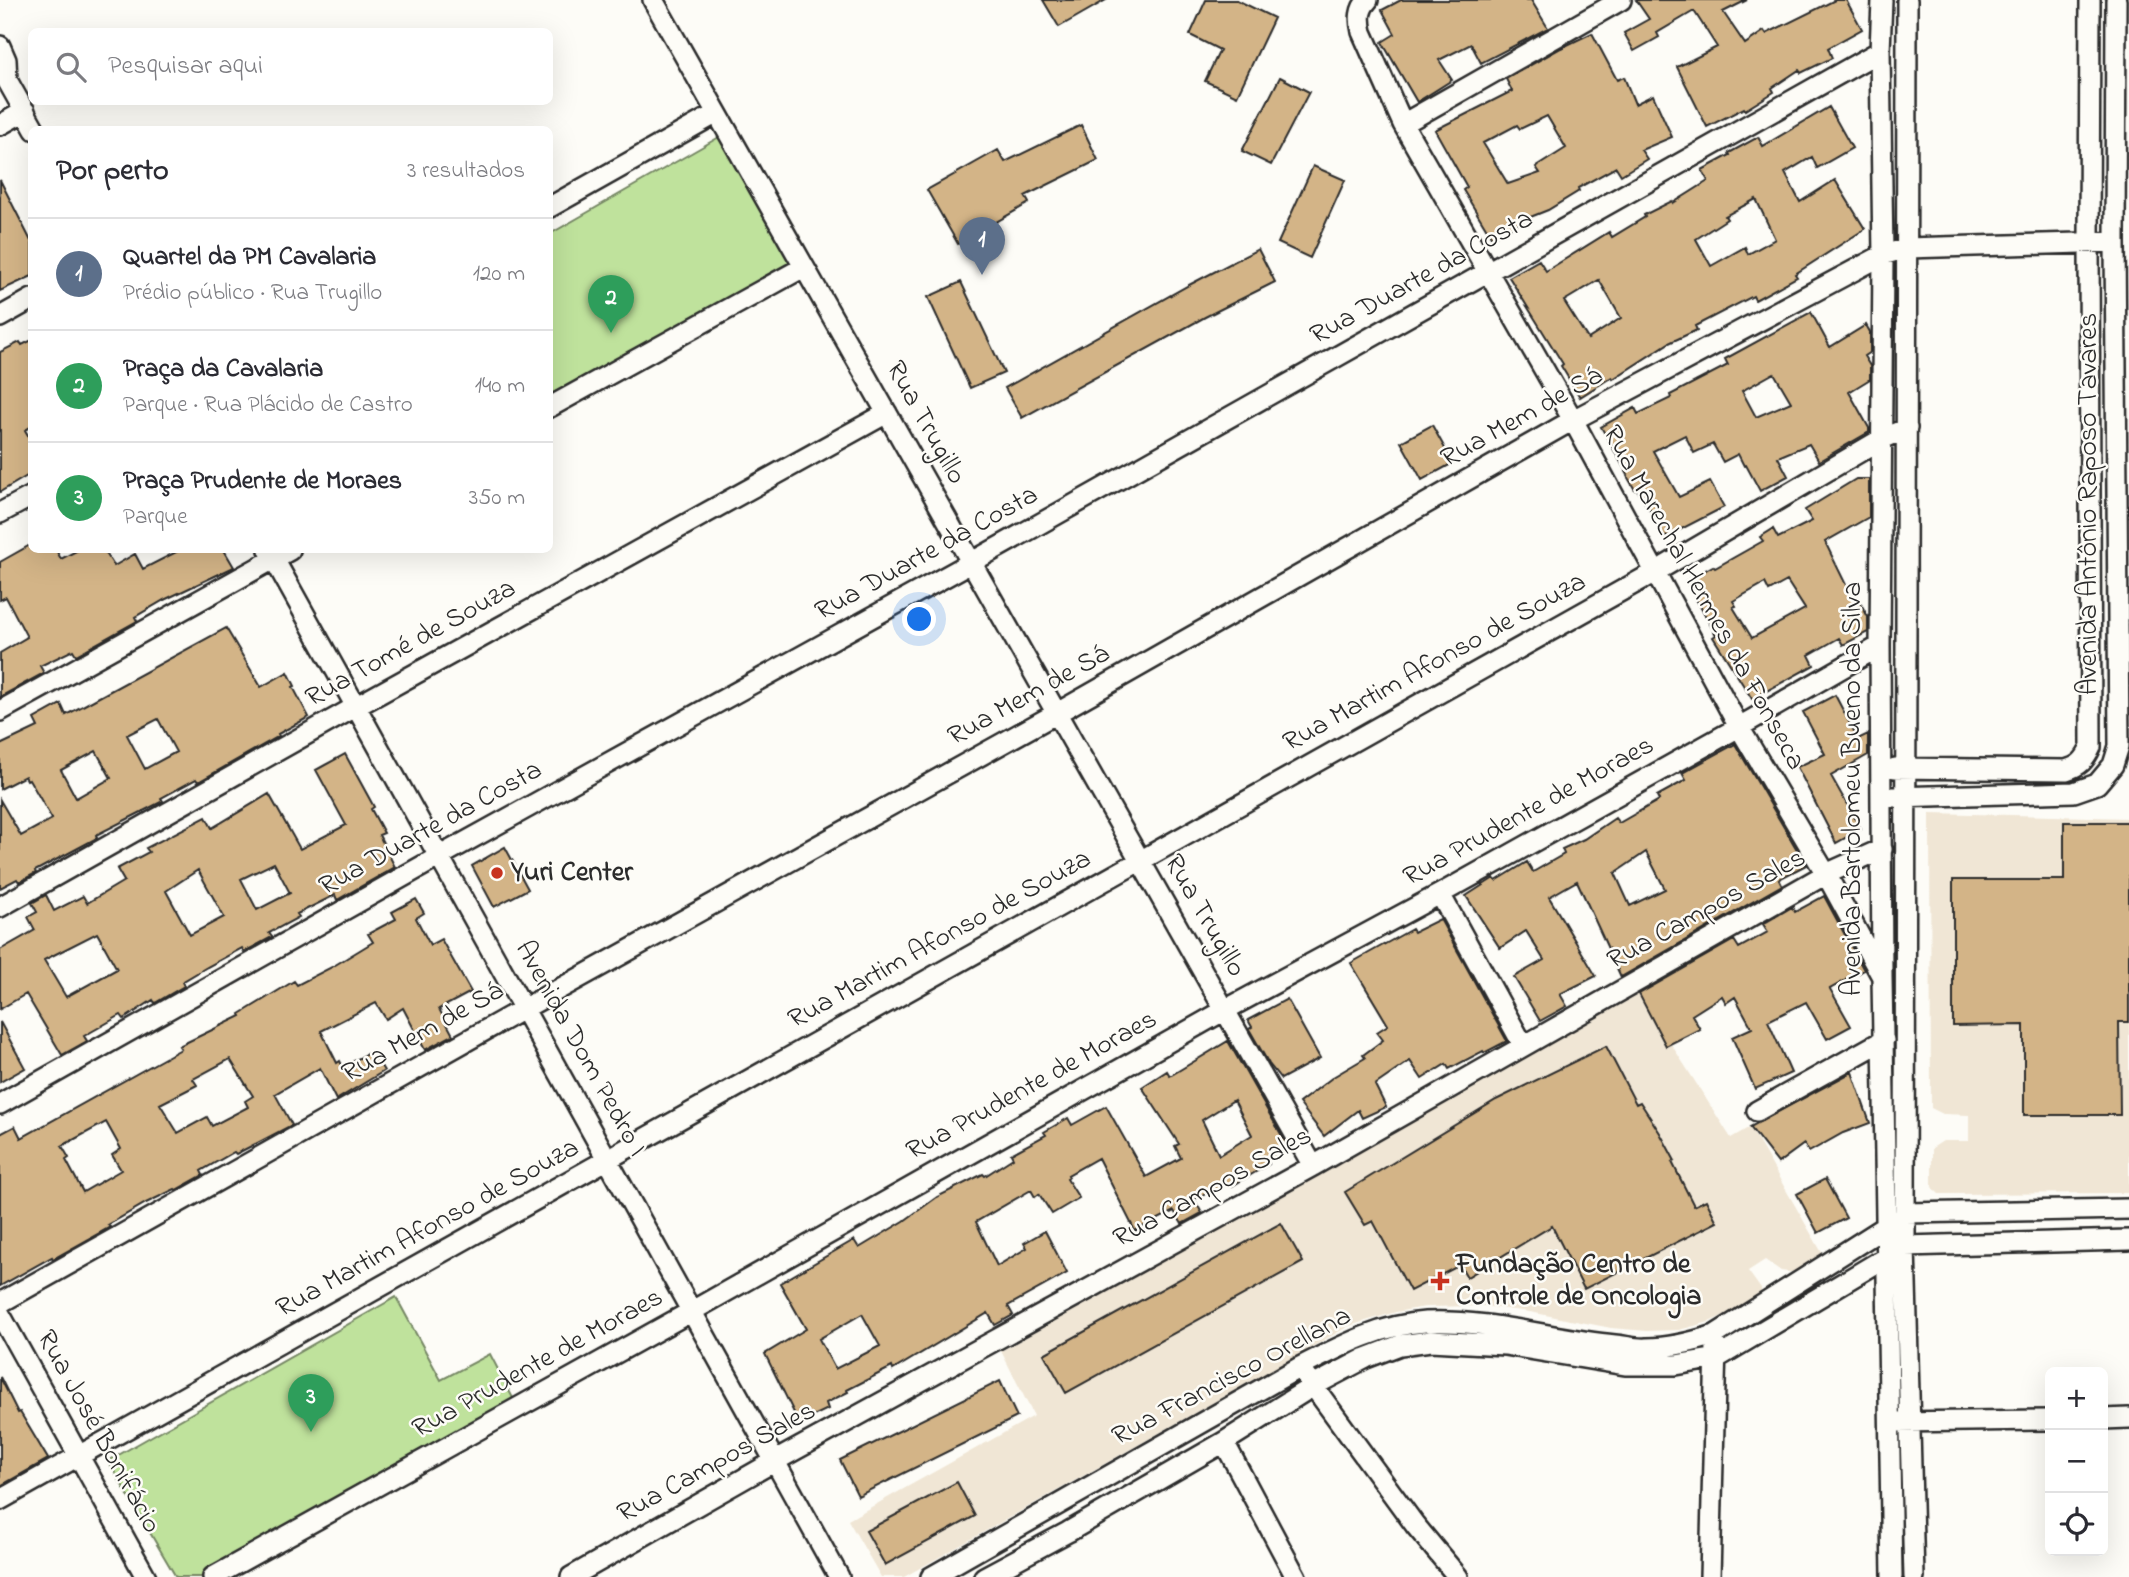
<!DOCTYPE html>
<html lang="pt">
<meta charset="utf-8">
<style>
:root{--surface:#fff;--page:#f7f7f7;--text:#2b2b33;--muted:#7c7c81;--line:#e1e1e2;--accent:#2563eb}
body{margin:0;font-family:"Indie Flower",sans-serif;background:var(--page);color:var(--text)}
.controls{position:absolute;right:21px;bottom:21px;display:grid;overflow:hidden;border-radius:10px;box-shadow:0 7px 28px #0002}
.controls button{width:63px;height:63px;display:grid;place-items:center;padding:0;border:0;border-bottom:2px solid var(--line);background:var(--surface);color:var(--text);font:35px sans-serif}
.you{position:absolute;left:920px;top:620px;width:24px;height:24px;margin:-18px;border:5px solid #fff;border-radius:50%;background:#1a73e8;box-shadow:0 0 0 10px #1a73e833}
.badge{display:grid;place-items:center;width:46px;height:46px;border-radius:50%;background:var(--accent);color:#fff;font-size:23px;font-weight:700}
.pin{position:absolute;translate:-50% -58px;filter:drop-shadow(0 2px 4px #0008)}
.pin::after{content:'';position:absolute;top:37px;width:24px;height:21px;background:inherit;clip-path:polygon(0 0,100% 0,50% 100%)}
.list{margin:0;padding:0;list-style:none}
h2{display:flex;justify-content:space-between;align-items:center;height:91px;margin:0;padding:0 28px;font-size:30px}
h2 small{font-size:23px;font-weight:400;color:var(--muted)}
.list li{display:grid;grid-template-columns:46px 1fr auto;gap:21px;align-items:center;box-sizing:border-box;height:112px;padding:0 28px;border-top:2px solid var(--line)}
.list b{display:block;font-size:26px;white-space:nowrap}
.list p{margin:0;font-size:23px;white-space:nowrap;color:var(--muted)}
.list em{font-size:23px;font-style:normal;color:var(--muted)}
.icon{flex:none;width:38px;height:38px;fill:none;stroke:currentColor;stroke-width:2;stroke-linecap:round;stroke-linejoin:round}
.map{position:relative;flex:none;width:2129px;height:1577px;overflow:hidden}
.search{position:absolute;background:var(--surface);box-shadow:0 7px 28px #0002;left:28px;top:28px;width:525px;height:77px;display:flex;align-items:center;gap:18px;box-sizing:border-box;padding:0 24px;border-radius:10px;color:var(--muted);font-size:26px}
.panel{position:absolute;background:var(--surface);box-shadow:0 7px 28px #0002;left:28px;top:126px;width:525px;height:427px;border-radius:10px}
.map>svg:first-child{display:block}
</style>
<div class="map">
<svg width="2129" height="1577" viewBox="0 0 2129 1577">
<rect width="100%" height="100%" fill="#fdfcf7"/>
<filter id="ink" filterUnits="userSpaceOnUse"><feTurbulence type="fractalNoise" baseFrequency=".0143" numOctaves="2"/><feDisplacementMap in="SourceGraphic" scale="14" xChannelSelector="R" yChannelSelector="G"/><feConvolveMatrix kernelMatrix="1 2 1 2 8 2 1 2 1" color-interpolation-filters="sRGB"/></filter>
<g filter="url(#ink)">
<path fill="#f0e6d5" d="M 1930,813 L 2129,818 L 2129,1193 L 1939,1194 L 1932,1187 L 1932,1148 L 1943,1141 L 1969,1141 L 1969,1115 L 1943,1114 L 1931,1108 Z
M 1638,992 L 1731,1138 L 1750,1127 L 1825,1258 L 1796,1273 L 1781,1271 L 1765,1260 L 1748,1271 L 1761,1289 L 1761,1296 L 1755,1301 L 1709,1322 L 1679,1330 L 1647,1331 L 1611,1328 L 1530,1312 L 1483,1306 L 1425,1307 L 1396,1312 L 1349,1326 L 904,1577 L 881,1577 L 848,1520 L 1034,1416 L 1001,1351 Z"/>
<path fill="#bfe29c" stroke="#758664" stroke-width="2" d="M 721,136 L 794,260 L 550,406 L 550,234 Z
M 396,1297 L 441,1380 L 490,1354 L 515,1402 L 205,1577 L 176,1577 L 108,1461 Z"/>
<path fill="#d3b487" stroke="#2b2b2b" stroke-width="2" fill-rule="evenodd" d="M 1043,0 L 1106,0 L 1059,27 Z
M 1206,0 L 1237,0 L 1274,18 L 1237,96 L 1205,81 L 1220,50 L 1190,35 Z
M 1401,0 L 1531,0 L 1548,28 L 1481,63 L 1471,44 L 1439,60 L 1452,80 L 1417,102 L 1382,42 L 1395,34 L 1382,10 Z
M 1636,0 L 1747,0 L 1723,12 L 1745,44 L 1764,31 L 1766,34 L 1835,0 L 1846,0 L 1862,29 L 1828,48 L 1832,58 L 1801,73 L 1799,70 L 1772,88 L 1774,92 L 1745,110 L 1744,108 L 1707,127 L 1677,67 L 1717,47 L 1694,11 L 1657,33 L 1659,37 L 1634,51 L 1624,33 L 1649,19 Z
M 1592,33 L 1617,80 L 1624,77 L 1635,104 L 1653,95 L 1672,137 L 1641,150 L 1647,159 L 1621,175 L 1616,167 L 1578,188 L 1579,191 L 1548,210 L 1528,218 L 1492,238 L 1463,190 L 1467,187 L 1435,130 L 1512,91 L 1506,79 L 1561,48 ZM 1547,116 L 1566,148 L 1536,167 L 1540,173 L 1508,184 L 1483,143 L 1517,125 L 1520,129 Z
M 1280,77 L 1309,92 L 1271,165 L 1242,151 Z
M 1829,107 L 1852,148 L 1817,168 L 1812,157 L 1785,173 L 1800,202 L 1835,180 L 1865,229 L 1795,274 L 1797,277 L 1755,300 L 1753,296 L 1695,326 L 1697,330 L 1669,343 L 1613,379 L 1612,377 L 1580,397 L 1561,366 L 1563,364 L 1509,277 L 1539,260 L 1546,271 L 1609,232 L 1612,237 L 1645,217 L 1644,215 L 1672,201 L 1673,203 L 1708,181 L 1702,170 L 1730,155 L 1729,153 L 1758,137 L 1763,146 ZM 1756,199 L 1775,239 L 1748,254 L 1745,247 L 1711,266 L 1696,239 L 1727,219 L 1725,216 ZM 1599,280 L 1621,318 L 1588,339 L 1564,301 Z
M 1081,125 L 1098,160 L 1025,196 L 1029,203 L 958,244 L 927,190 L 998,150 L 1005,162 Z
M 1313,166 L 1345,180 L 1310,258 L 1278,243 Z
M 0,180 L 32,243 L 32,276 L 0,291 Z
M 1258,249 L 1275,282 L 1205,317 L 1022,418 L 1005,388 L 1189,285 Z
M 961,282 L 1004,373 L 970,388 L 928,297 Z
M 1811,312 L 1830,347 L 1866,325 L 1870,332 L 1870,352 L 1864,356 L 1870,366 L 1870,379 L 1849,392 L 1869,428 L 1869,432 L 1819,461 L 1809,444 L 1778,457 L 1788,476 L 1760,491 L 1746,465 L 1744,466 L 1738,454 L 1723,462 L 1713,444 L 1694,453 L 1685,435 L 1653,451 L 1679,497 L 1710,482 L 1724,507 L 1664,538 L 1649,507 L 1648,508 L 1637,489 L 1635,490 L 1627,476 L 1628,475 L 1601,427 L 1635,408 L 1638,414 L 1671,398 L 1670,395 L 1728,365 L 1725,359 ZM 1774,373 L 1791,402 L 1756,417 L 1742,391 Z
M 32,340 L 32,426 L 25,430 L 32,442 L 32,473 L 0,492 L 0,352 L 20,342 L 22,345 Z
M 1432,425 L 1453,463 L 1422,480 L 1401,442 Z
M 1856,479 L 1869,479 L 1869,517 L 1825,542 L 1848,589 L 1852,587 L 1868,617 L 1868,632 L 1843,645 L 1839,638 L 1809,655 L 1814,665 L 1752,699 L 1713,637 L 1716,635 L 1686,581 L 1713,566 L 1715,568 L 1763,541 L 1760,537 L 1773,529 L 1778,538 L 1812,521 L 1805,510 ZM 1787,581 L 1805,609 L 1752,638 L 1733,607 L 1736,606 L 1733,601 L 1765,583 L 1769,591 Z
M 32,544 L 32,550 L 56,550 L 61,559 L 78,550 L 104,550 L 114,566 L 135,554 L 143,569 L 180,550 L 224,550 L 234,567 L 164,600 L 135,617 L 137,621 L 76,655 L 73,650 L 40,666 L 44,673 L 0,697 L 0,653 L 27,637 L 6,597 L 0,600 L 0,562 Z
M 226,628 L 261,687 L 288,672 L 295,686 L 293,687 L 309,717 L 278,734 L 279,736 L 198,782 L 196,779 L 161,798 L 163,801 L 96,835 L 97,838 L 35,871 L 36,873 L 19,882 L 17,879 L 0,888 L 0,800 L 21,836 L 52,819 L 29,779 L 27,780 L 25,776 L 0,789 L 0,745 L 38,727 L 34,719 L 61,704 L 66,715 ZM 158,719 L 176,752 L 145,769 L 127,735 ZM 96,751 L 111,778 L 76,798 L 61,770 Z
M 1835,695 L 1858,739 L 1868,734 L 1868,755 L 1831,776 L 1861,829 L 1836,843 L 1797,767 L 1825,754 L 1803,712 Z
M 1735,744 L 1806,865 L 1779,879 L 1782,885 L 1621,977 L 1577,881 L 1549,897 L 1596,976 L 1560,994 L 1567,1006 L 1540,1021 L 1514,977 L 1544,960 L 1526,931 L 1500,948 L 1466,896 L 1494,878 L 1496,881 L 1527,862 L 1533,872 L 1564,854 L 1562,849 L 1584,839 L 1615,818 L 1619,823 L 1659,800 L 1657,796 L 1686,780 L 1682,773 ZM 1646,852 L 1665,889 L 1630,906 L 1615,873 Z
M 345,754 L 374,807 L 371,809 L 384,833 L 379,835 L 395,867 L 337,900 L 335,895 L 297,914 L 299,917 L 269,933 L 272,937 L 244,952 L 242,948 L 207,967 L 182,982 L 184,986 L 155,1003 L 153,1000 L 124,1019 L 121,1015 L 84,1036 L 87,1041 L 62,1055 L 26,994 L 0,1009 L 0,950 L 35,930 L 28,917 L 37,912 L 32,903 L 46,895 L 54,911 L 83,896 L 87,903 L 124,881 L 117,869 L 149,852 L 146,848 L 206,817 L 212,828 L 269,794 L 300,849 L 346,825 L 316,770 ZM 274,863 L 290,893 L 257,910 L 241,879 ZM 198,870 L 224,917 L 190,935 L 166,891 ZM 97,933 L 117,969 L 66,997 L 44,960 Z
M 2064,822 L 2129,822 L 2129,1022 L 2119,1022 L 2120,1115 L 2024,1115 L 2024,1025 L 1953,1026 L 1953,880 L 2064,880 Z
M 505,847 L 528,889 L 494,907 L 472,866 Z
M 1824,896 L 1864,970 L 1830,989 L 1851,1026 L 1827,1039 L 1806,1002 L 1768,1021 L 1791,1073 L 1755,1089 L 1732,1037 L 1752,1028 L 1735,997 L 1726,1003 L 1722,996 L 1692,1015 L 1700,1029 L 1666,1046 L 1639,994 L 1734,940 L 1739,948 L 1768,932 L 1763,924 L 1792,907 L 1795,912 Z
M 416,899 L 424,913 L 416,918 L 430,945 L 441,939 L 471,992 L 439,1009 L 453,1035 L 425,1050 L 403,1008 L 386,1019 L 376,1003 L 321,1031 L 337,1063 L 340,1061 L 343,1067 L 372,1051 L 384,1071 L 336,1100 L 320,1068 L 275,1094 L 292,1125 L 236,1154 L 234,1152 L 201,1171 L 203,1175 L 176,1190 L 175,1189 L 146,1203 L 108,1225 L 110,1227 L 53,1259 L 52,1257 L 0,1286 L 0,1134 L 15,1126 L 21,1138 L 181,1049 L 179,1046 L 241,1016 L 240,1014 L 294,981 L 297,985 L 332,967 L 373,942 L 368,934 L 396,919 L 392,912 ZM 230,1059 L 253,1096 L 245,1101 L 248,1107 L 212,1126 L 207,1117 L 178,1133 L 160,1104 L 197,1085 L 193,1079 ZM 106,1122 L 121,1149 L 112,1155 L 121,1170 L 83,1192 L 66,1160 L 69,1158 L 62,1146 Z
M 1440,919 L 1507,1041 L 1484,1053 L 1483,1051 L 1449,1069 L 1446,1064 L 1422,1079 L 1410,1061 L 1375,1085 L 1386,1107 L 1362,1118 L 1358,1110 L 1324,1136 L 1299,1103 L 1333,1077 L 1365,1058 L 1363,1055 L 1383,1040 L 1377,1032 L 1388,1025 L 1351,963 L 1412,929 L 1414,932 Z
M 1287,999 L 1320,1058 L 1281,1079 L 1269,1064 L 1249,1029 L 1252,1027 L 1248,1020 Z
M 0,1022 L 25,1068 L 0,1082 Z
M 1228,1041 L 1290,1150 L 1268,1161 L 1269,1164 L 1232,1186 L 1231,1183 L 1194,1199 L 1202,1213 L 1182,1224 L 1174,1211 L 1135,1231 L 1098,1158 L 1068,1175 L 1069,1177 L 1067,1179 L 1079,1198 L 1052,1214 L 1039,1194 L 1035,1197 L 1031,1190 L 976,1222 L 997,1266 L 1027,1248 L 1024,1243 L 1045,1231 L 1067,1273 L 1008,1306 L 1013,1315 L 995,1325 L 988,1313 L 893,1370 L 892,1367 L 847,1390 L 848,1392 L 826,1403 L 828,1409 L 799,1423 L 765,1354 L 806,1329 L 780,1283 L 854,1240 L 859,1248 L 904,1221 L 937,1197 L 983,1174 L 985,1176 L 1013,1158 L 1011,1154 L 1046,1135 L 1044,1132 L 1068,1118 L 1072,1125 L 1106,1106 L 1146,1177 L 1181,1158 L 1175,1146 L 1179,1144 L 1142,1087 L 1167,1071 L 1170,1076 ZM 1234,1100 L 1252,1135 L 1219,1155 L 1202,1120 ZM 862,1314 L 880,1346 L 835,1369 L 819,1339 Z
M 1606,1046 L 1636,1104 L 1640,1102 L 1660,1133 L 1675,1161 L 1672,1162 L 1694,1206 L 1706,1200 L 1717,1222 L 1584,1289 L 1552,1226 L 1467,1277 L 1460,1265 L 1410,1291 L 1373,1221 L 1365,1225 L 1345,1192 L 1496,1100 Z
M 1852,1072 L 1870,1123 L 1843,1133 L 1809,1152 L 1804,1144 L 1778,1163 L 1750,1127 Z
M 1825,1179 L 1846,1218 L 1818,1233 L 1797,1194 Z
M 1281,1223 L 1303,1262 L 1066,1393 L 1044,1354 Z
M 0,1377 L 18,1413 L 20,1412 L 48,1459 L 0,1486 Z
M 1000,1381 L 1017,1417 L 858,1496 L 840,1460 Z
M 957,1482 L 975,1516 L 885,1565 L 866,1531 Z"/>
<g fill="none" stroke-linecap="round" stroke-linejoin="round">
<g stroke="#2b2b2b" stroke-width="24">
<path id="minor" d="M 653,0 L 1313,1166
M 1368,0 C 1359,9 1359,19 1362,32 L 1403,124 L 1573,420 L 1739,727 L 1826,874 L 1881,975
M 1882,0 L 1880,51 L 1883,255 L 1880,646 L 1882,977 L 1892,1577
M 1907,0 L 1905,1246 L 1914,1577
M 0,46 L 6,60 L 7,80 L 35,130
M 1403,124 L 1621,0
M 0,125 L 25,111
M 550,207 L 717,113
M 0,317 L 32,299
M 550,407 L 804,267
M 0,513 L 32,496
M 269,550 L 839,1577
M 0,711 L 290,550
M 1895,768 L 2066,770 C 2080,766 2085,760 2091,747 L 2089,243 L 2090,0
M 1893,797 L 2074,792 L 2097,784 L 2113,765 L 2119,746 L 2115,242 L 2116,0
M 1440,894 L 1523,1045
M 0,907 L 357,706 L 887,413
M 0,1104 L 440,856 L 972,562 L 1880,51
M 1757,1111 L 1884,1040
M 1905,1213 L 2129,1209
M 0,1303 L 525,1008 L 1057,713 L 1573,420 L 1883,255 L 1907,248 L 2115,242
M 0,1314 L 146,1577
M 1306,1376 L 1415,1525 L 1458,1577
M 2103,1419 L 2129,1418
M 1897,1422 L 2050,1420
M 1224,1442 L 1296,1577
M 0,1500 L 1655,572 L 1880,440 L 1907,428
M 213,1577 L 692,1311 L 1225,1010 L 1440,894 L 1739,727 L 1880,646
M 571,1577 L 775,1461 L 1313,1166 L 1826,874 L 1882,849
M 931,1577 L 1300,1367 C 1339,1347 1379,1325 1425,1322 C 1490,1319 1551,1339 1615,1345 C 1626,1346 1637,1349 1647,1348 C 1671,1348 1693,1342 1715,1335 L 1896,1220
M 984,1577 L 1068,1532 L 1224,1442 L 1313,1386 L 1366,1358 L 1400,1345 L 1431,1341 L 1505,1345 L 1625,1365 L 1676,1365 L 1717,1358 L 1905,1246 L 2129,1240
M 1710,1577 L 1716,1346"/>
</g>
<use href="#minor" stroke="#fdfcf7" stroke-width="19"/>
</g>
</g>
<g fill="#c8321e" stroke="#fdfcf7" stroke-width="2.5">
<circle cx="497" cy="873" r="7"/>
<path d="M1436.5 1270.5h7v7h7v7h-7v7h-7v-7h-7v-7h7z"/>
</g>
<g text-anchor="middle" dominant-baseline="central" stroke-width="5" stroke-linejoin="round" paint-order="stroke">
<g font-size="28" fill="#2b2b2b" stroke="#fdfcf7">
<text transform="translate(1422 278) rotate(-29)">Rua Duarte da Costa</text>
<text transform="translate(1522 418) rotate(-29)">Rua Mem de Sá</text>
<text transform="translate(925 423) rotate(61)">Rua Trugillo</text>
<text transform="translate(2089 504) rotate(-90)">Avenida Antônio Raposo Tavares</text>
<text transform="translate(927 554) rotate(-29)">Rua Duarte da Costa</text>
<text transform="translate(1703 598) rotate(61)">Rua Marechal Hermes da Fonseca</text>
<text transform="translate(411 644) rotate(-29)">Rua Tomé de Souza</text>
<text transform="translate(1435 663) rotate(-29)">Rua Martim Afonso de Souza</text>
<text transform="translate(1029 696) rotate(-29)">Rua Mem de Sá</text>
<text transform="translate(1853 789) rotate(-90)">Avenida Bartolomeu Bueno da Silva</text>
<text transform="translate(1529 812) rotate(-29)">Rua Prudente de Moraes</text>
<text transform="translate(431 829) rotate(-29)">Rua Duarte da Costa</text>
<text transform="translate(1707 910) rotate(-29)">Rua Campos Sales</text>
<text transform="translate(1204 916) rotate(60)">Rua Trugillo</text>
<text transform="translate(940 940) rotate(-29)">Rua Martim Afonso de Souza</text>
<text transform="translate(423 1033) rotate(-29)">Rua Mem de Sá</text>
<text transform="translate(580 1049) rotate(61)">Avenida Dom Pedro I</text>
<text transform="translate(1032 1086) rotate(-29)">Rua Prudente de Moraes</text>
<text transform="translate(1213 1188) rotate(-29)">Rua Campos Sales</text>
<text transform="translate(428 1229) rotate(-29)">Rua Martim Afonso de Souza</text>
<text transform="translate(538 1364) rotate(-29)">Rua Prudente de Moraes</text>
<text transform="translate(1232 1377) rotate(-28)">Rua Francisco Orellana</text>
<text transform="translate(98 1432) rotate(61)">Rua José Bonifácio</text>
<text transform="translate(717 1463) rotate(-29)">Rua Campos Sales</text>
</g>
<g font-size="28" font-weight="bold" fill="#2b2b2b" stroke="#fdfcf7" text-anchor="start">
<text x="511" y="873">Yuri Center</text>
<text x="1456" y="1265">Fundação Centro de<tspan x="1456" dy="32">Controle de Oncologia</tspan></text>
</g>
</g>
</svg>
<div class="controls">
<button>+</button>
<button>−</button>
<button><svg class="icon" aria-label="locate" viewBox="0 0 24 24"><circle cx="12" cy="12" r="6"/><path d="M12 2v4M12 18v4M2 12h4M18 12h4"/></svg></button>
</div>
<div class="you"></div>
<div class="pin badge" style="left:982px;top:275px;background:#5c6f8a">1</div>
<div class="pin badge" style="left:611px;top:333px;background:#2e9e5b">2</div>
<div class="pin badge" style="left:311px;top:1432px;background:#2e9e5b">3</div>
<div class="search"><svg class="icon" aria-label="search" viewBox="0 0 24 24"><circle cx="10" cy="10" r="6"/><path d="M15 15l6 6"/></svg>Pesquisar aqui</div>
<section class="panel">
<h2>Por perto<small>3 resultados</small></h2>
<ul class="list">
<li><span class="badge" style="background:#5c6f8a">1</span><div><b>Quartel da PM Cavalaria</b><p>Prédio público · Rua Trugillo</p></div><em>120 m</em></li>
<li><span class="badge" style="background:#2e9e5b">2</span><div><b>Praça da Cavalaria</b><p>Parque · Rua Plácido de Castro</p></div><em>140 m</em></li>
<li><span class="badge" style="background:#2e9e5b">3</span><div><b>Praça Prudente de Moraes</b><p>Parque</p></div><em>350 m</em></li>
</ul>
</section>
</div>
